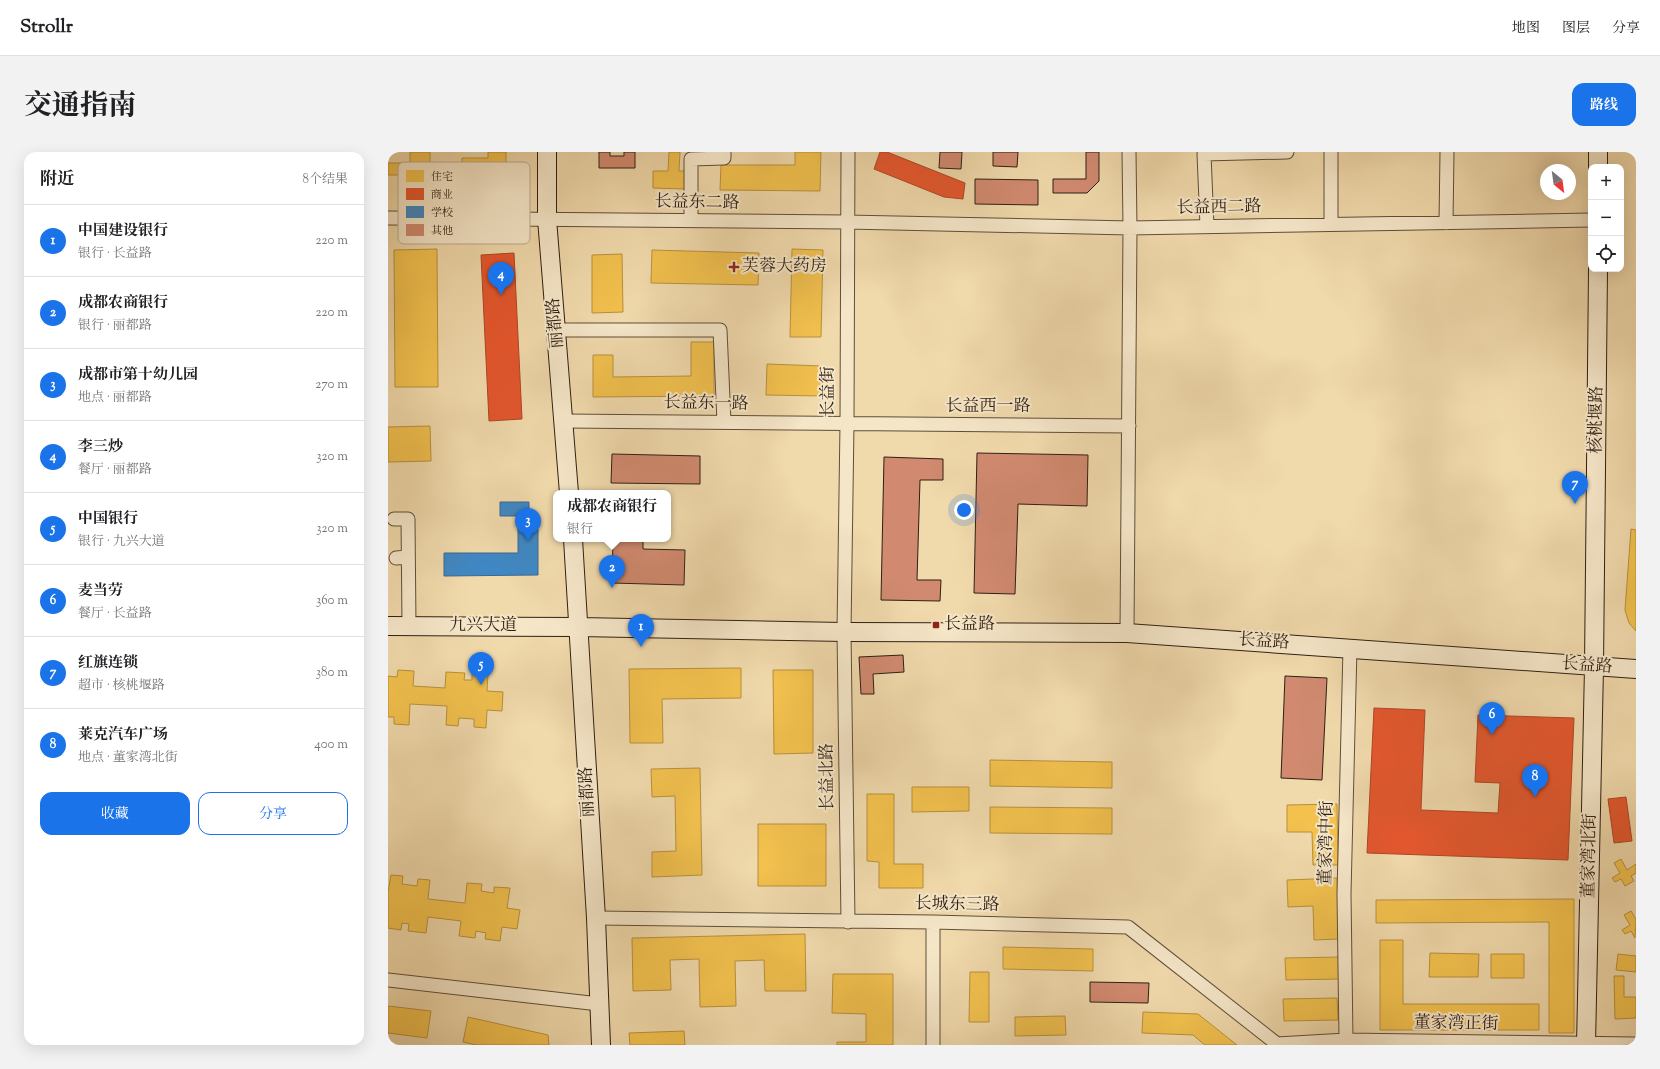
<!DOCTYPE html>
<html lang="zh">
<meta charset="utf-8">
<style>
:root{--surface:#fff;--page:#f2f2f2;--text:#202124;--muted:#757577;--line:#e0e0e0;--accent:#1a73e8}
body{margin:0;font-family:"Sorts Mill Goudy","Noto Serif SC",serif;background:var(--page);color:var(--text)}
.controls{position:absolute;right:12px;top:12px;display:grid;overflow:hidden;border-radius:8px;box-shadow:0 4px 16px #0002}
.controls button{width:36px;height:36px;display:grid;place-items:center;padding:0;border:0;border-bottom:1px solid var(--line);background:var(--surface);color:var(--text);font:20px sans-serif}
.compass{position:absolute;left:1152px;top:12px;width:36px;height:36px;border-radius:50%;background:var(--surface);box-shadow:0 4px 16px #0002;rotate:151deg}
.you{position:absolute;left:576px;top:358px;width:14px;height:14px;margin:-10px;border:3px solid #fff;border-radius:50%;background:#1a73e8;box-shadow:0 0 0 6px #1a73e833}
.badge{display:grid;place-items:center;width:26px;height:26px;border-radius:50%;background:var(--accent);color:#fff;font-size:13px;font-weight:700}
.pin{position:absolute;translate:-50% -33px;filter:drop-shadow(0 1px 2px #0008)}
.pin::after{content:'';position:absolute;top:21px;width:14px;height:12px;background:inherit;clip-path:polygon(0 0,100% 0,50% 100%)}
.popup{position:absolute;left:165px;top:338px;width:118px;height:52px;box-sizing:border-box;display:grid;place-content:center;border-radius:8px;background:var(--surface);filter:drop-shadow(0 1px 3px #0005);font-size:13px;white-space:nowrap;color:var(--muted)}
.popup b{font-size:15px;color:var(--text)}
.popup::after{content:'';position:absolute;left:50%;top:100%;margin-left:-8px;border:8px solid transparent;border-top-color:var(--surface)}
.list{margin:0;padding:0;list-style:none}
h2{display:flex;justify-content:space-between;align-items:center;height:52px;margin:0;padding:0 16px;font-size:17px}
h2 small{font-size:13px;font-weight:400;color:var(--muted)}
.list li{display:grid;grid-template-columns:26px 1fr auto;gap:12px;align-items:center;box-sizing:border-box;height:72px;padding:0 16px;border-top:1px solid var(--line)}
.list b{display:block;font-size:15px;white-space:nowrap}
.list p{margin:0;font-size:13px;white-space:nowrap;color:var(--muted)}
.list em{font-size:13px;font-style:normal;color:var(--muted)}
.actions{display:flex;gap:8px;padding:12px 16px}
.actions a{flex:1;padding:9px 0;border:1px solid var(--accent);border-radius:12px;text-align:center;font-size:14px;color:var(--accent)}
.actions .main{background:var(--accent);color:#fff}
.icon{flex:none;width:22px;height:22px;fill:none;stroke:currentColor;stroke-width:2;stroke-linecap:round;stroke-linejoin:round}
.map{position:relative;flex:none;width:1248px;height:893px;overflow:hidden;border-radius:12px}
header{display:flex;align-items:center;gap:24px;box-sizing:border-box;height:56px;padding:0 20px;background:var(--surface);border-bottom:1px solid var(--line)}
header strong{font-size:19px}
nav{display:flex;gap:22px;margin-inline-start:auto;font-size:14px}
.intro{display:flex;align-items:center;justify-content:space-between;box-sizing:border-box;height:96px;padding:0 24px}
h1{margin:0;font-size:28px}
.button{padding:10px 18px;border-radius:12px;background:var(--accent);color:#fff;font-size:14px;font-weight:700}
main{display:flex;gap:24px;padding:0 24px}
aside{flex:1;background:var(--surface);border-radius:12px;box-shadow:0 4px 16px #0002}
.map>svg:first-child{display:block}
</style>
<header>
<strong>Strollr</strong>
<nav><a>地图</a><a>图层</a><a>分享</a></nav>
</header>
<div class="intro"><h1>交通指南</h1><a class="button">路线</a></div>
<main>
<aside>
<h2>附近<small>8个结果</small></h2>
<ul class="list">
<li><span class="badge">1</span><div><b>中国建设银行</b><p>银行 · 长益路</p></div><em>220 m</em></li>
<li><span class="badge">2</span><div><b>成都农商银行</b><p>银行 · 丽都路</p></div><em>220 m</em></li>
<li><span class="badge">3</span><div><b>成都市第十幼儿园</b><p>地点 · 丽都路</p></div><em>270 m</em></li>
<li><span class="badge">4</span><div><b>李三炒</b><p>餐厅 · 丽都路</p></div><em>320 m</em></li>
<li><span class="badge">5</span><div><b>中国银行</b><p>银行 · 九兴大道</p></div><em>320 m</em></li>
<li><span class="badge">6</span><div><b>麦当劳</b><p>餐厅 · 长益路</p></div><em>360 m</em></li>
<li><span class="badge">7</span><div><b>红旗连锁</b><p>超市 · 核桃堰路</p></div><em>380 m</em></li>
<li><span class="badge">8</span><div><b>莱克汽车广场</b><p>地点 · 董家湾北街</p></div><em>400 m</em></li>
</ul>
<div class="actions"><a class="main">收藏</a><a>分享</a></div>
</aside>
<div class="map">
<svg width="1248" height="893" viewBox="0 0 1248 893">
<rect width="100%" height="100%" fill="#f0d9ab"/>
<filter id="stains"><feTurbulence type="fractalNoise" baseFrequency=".005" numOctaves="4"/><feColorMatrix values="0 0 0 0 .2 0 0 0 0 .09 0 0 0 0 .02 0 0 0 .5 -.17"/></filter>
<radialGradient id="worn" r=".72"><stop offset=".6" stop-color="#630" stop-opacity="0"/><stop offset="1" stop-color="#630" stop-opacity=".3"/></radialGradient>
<path fill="#f2c14e" stroke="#b8903d" d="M 22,0 L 42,0 L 42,13 L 53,13 L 53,23 L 0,23 L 0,11 L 22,11 Z
M 100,0 L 118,0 L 118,21 L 74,21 L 74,6 L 100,6 Z
M 281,0 L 292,0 L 291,19 L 298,19 L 298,37 L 265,36 L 265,19 L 280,19 Z
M 407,0 L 433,0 L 432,39 L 332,38 L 333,13 L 407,13 Z
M 49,97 L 50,235 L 7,235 L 6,98 Z
M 404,97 L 435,98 L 433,185 L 402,185 Z
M 264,98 L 371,101 L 370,133 L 263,131 Z
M 234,102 L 235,160 L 204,161 L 204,103 Z
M 303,190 L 326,190 L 326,244 L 205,245 L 205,203 L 225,203 L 225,225 L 303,224 Z
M 379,212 L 434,214 L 433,244 L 378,243 Z
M 42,274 L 43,309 L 0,310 L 0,275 Z
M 1243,377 L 1248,378 L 1248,479 L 1241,471 L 1237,458 Z
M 353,516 L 353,546 L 274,547 L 275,591 L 242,591 L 241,517 Z
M 10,518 L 26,519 L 25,534 L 57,536 L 58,520 L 77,521 L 76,528 L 84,528 L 84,521 L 100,522 L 99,539 L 115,540 L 114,559 L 99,558 L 98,576 L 86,575 L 86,567 L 71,566 L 70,574 L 58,573 L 59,554 L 22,552 L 21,573 L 6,572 L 6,565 L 0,565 L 0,524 L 9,525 Z
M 385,518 L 425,518 L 425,601 L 386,602 Z
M 602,608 L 724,610 L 724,636 L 602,634 Z
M 312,616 L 314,723 L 264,725 L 264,700 L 288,699 L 287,644 L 264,645 L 263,617 Z
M 524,635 L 581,635 L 581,659 L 524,660 Z
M 479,642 L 506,642 L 506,712 L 535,712 L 535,736 L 491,736 L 491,710 L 479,709 Z
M 949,652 L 950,713 L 925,713 L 924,680 L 899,680 L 899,653 Z
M 602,655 L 724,656 L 724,682 L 602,681 Z
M 370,672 L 438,672 L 438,734 L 370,734 Z
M 1233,707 L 1239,718 L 1248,712 L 1248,721 L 1243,724 L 1246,729 L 1237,734 L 1233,727 L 1227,730 L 1224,726 L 1232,721 L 1226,711 Z
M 3,723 L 15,724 L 14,732 L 29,734 L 30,727 L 42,728 L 40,747 L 77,751 L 79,731 L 94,732 L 93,739 L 106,741 L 106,735 L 122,736 L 119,756 L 132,758 L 129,777 L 114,775 L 112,789 L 97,787 L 98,781 L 88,779 L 87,786 L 71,784 L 73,769 L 40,765 L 38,781 L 20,779 L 21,772 L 14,771 L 13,778 L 0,776 L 0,740 Z
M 949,726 L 951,787 L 926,788 L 925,754 L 900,755 L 899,728 Z
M 1186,747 L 1186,881 L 1161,881 L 1161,770 L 988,771 L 988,748 Z
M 1243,759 L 1248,767 L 1247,786 L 1243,779 L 1237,782 L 1234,778 L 1242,773 L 1236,763 Z
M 417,782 L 418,839 L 377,839 L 376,808 L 347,809 L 348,854 L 312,855 L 311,807 L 282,808 L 283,838 L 245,839 L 244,786 Z
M 992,788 L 1015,788 L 1015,852 L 1151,852 L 1151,878 L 992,878 Z
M 615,795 L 705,797 L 705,819 L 615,817 Z
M 1042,801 L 1091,802 L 1090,825 L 1041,825 Z
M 1103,802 L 1136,802 L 1136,826 L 1103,826 Z
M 1230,802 L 1248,804 L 1248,820 L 1228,818 Z
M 952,805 L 952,827 L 898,828 L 897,806 Z
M 582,820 L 601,820 L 601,870 L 581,870 Z
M 445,822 L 505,822 L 505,893 L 449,893 L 449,890 L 478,890 L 478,862 L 444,861 Z
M 1226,824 L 1236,824 L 1236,845 L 1248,845 L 1248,866 L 1227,867 Z
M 949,846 L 950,868 L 896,869 L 895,847 Z
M 0,854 L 43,859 L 39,886 L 0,881 Z
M 755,860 L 810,862 L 849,893 L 817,893 L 805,883 L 754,881 Z
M 677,864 L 678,883 L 627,884 L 627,865 Z
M 80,865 L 160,883 L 161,893 L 88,893 L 75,890 Z
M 296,879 L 297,893 L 242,893 L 241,881 Z"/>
<path fill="#e4572e" stroke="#ae4626" d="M 492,0 L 499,0 L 577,31 L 575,47 L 556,45 L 486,17 Z
M 126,101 L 134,267 L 101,269 L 93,103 Z
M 986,556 L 1037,558 L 1033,658 L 1110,661 L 1112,631 L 1087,630 L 1090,563 L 1186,566 L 1180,708 L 979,701 Z
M 1238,645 L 1244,689 L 1226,691 L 1220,647 Z"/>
<path fill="#3f88c5" stroke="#3a6890" d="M 112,350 L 141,350 L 141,377 L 150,377 L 150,423 L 56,424 L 56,401 L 130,401 L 130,364 L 112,364 Z"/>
<path fill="#d18a70" stroke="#2f1f14" d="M 211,0 L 222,0 L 222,4 L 236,4 L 236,0 L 247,0 L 247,16 L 211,16 Z
M 552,0 L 574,0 L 573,17 L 551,16 Z
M 605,0 L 630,0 L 629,15 L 605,14 Z
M 698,0 L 711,0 L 711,29 L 699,41 L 665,41 L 665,27 L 698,27 Z
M 587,27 L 650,28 L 650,53 L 587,52 Z
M 589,301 L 700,303 L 699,354 L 630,352 L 627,442 L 586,441 Z
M 224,302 L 312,304 L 312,332 L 223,331 Z
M 496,305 L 555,307 L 555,328 L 532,328 L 529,428 L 553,428 L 552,449 L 493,448 Z
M 225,387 L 255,387 L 255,397 L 297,398 L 296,433 L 224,431 Z
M 515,503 L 516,520 L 485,522 L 486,542 L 473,542 L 471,505 Z
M 897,524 L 939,526 L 934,628 L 893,626 Z
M 702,830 L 761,831 L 760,851 L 702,850 Z"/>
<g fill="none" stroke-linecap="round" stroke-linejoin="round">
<g stroke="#5f4e3a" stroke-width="15">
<path id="street" d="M 460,0 L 459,272 L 456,480 L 460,770
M 0,66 L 459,70 L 742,76 L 1203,68
M 303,68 L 303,7 L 336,6 L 336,0
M 1058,71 L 1059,0
M 943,72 L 943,0
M 819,74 L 816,2 L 899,0
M 168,178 L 332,178 L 336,270
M 176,269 L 741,274
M 6,367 L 20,367 L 21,474
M 8,406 L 20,405
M 739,481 L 742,76 L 741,0
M 208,766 L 545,770 L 740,775 L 889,892
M 545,770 L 545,893
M 0,828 L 211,852
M 958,888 L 956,742 L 962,496
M 889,892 L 958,888 L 1248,892"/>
</g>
<g stroke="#2f1f14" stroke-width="20">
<path id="secondary" d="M 159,0 L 159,67 L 181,341
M 1210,0 L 1210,15
M 185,387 L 208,766 L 213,893
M 0,474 L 191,475 L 456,480 L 739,481 L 1248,517
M 1198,893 L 1206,515 L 1210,117"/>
</g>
<use href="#street" stroke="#f5e6c8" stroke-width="13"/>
<use href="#secondary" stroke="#f5e6c8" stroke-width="18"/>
</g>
<g fill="#8f2418" stroke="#f5e6c8" stroke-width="1.5">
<path d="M344 109h4v4h4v4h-4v4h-4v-4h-4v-4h4z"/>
<rect x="544" y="469" width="8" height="8" rx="2"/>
</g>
<g text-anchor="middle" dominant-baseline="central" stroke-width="4" stroke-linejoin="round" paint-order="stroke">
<g font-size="17" fill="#2f1f14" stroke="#f5e6c8">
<text transform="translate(309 51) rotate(1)">长益东二路</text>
<text transform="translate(831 56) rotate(-1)">长益西二路</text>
<text transform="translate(168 171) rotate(-95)">丽都路</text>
<text transform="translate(441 240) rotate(-90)">长益街</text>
<text transform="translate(318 252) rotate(1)">长益东一路</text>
<text x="600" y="255">长益西一路</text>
<text transform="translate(1209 268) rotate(-89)">核桃堰路</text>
<text x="95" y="474">九兴大道</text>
<text transform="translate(876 490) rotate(4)">长益路</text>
<text transform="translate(1199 514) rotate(4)">长益路</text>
<text transform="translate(440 625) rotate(-91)">长益北路</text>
<text transform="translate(200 640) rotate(-93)">丽都路</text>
<text transform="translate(939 691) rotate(-89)">董家湾中街</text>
<text transform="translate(1202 704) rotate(-89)">董家湾北街</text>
<text transform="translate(569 753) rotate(1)">长城东三路</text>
<text transform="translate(1068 872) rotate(1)">董家湾正街</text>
</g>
<g font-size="17" fill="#2f1f14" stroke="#f5e6c8" text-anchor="start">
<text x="354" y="115">芙蓉大药房</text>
<text x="556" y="473">长益路</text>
</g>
</g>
<rect x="10" y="10" width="132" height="82" rx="6" fill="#f5e6c8" stroke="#baaa92" stroke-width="1"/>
<rect x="18" y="18" width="18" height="12" fill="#f2c14e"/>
<rect x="18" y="36" width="18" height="12" fill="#e4572e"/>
<rect x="18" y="54" width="18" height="12" fill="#3f88c5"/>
<rect x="18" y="72" width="18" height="12" fill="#d18a70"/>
<g font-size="11" fill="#2f1f14">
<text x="43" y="28">住宅</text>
<text x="43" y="46">商业</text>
<text x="43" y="64">学校</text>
<text x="43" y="82">其他</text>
</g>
<rect width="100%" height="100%" filter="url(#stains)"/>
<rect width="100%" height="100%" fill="url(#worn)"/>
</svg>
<div class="controls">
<button>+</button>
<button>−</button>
<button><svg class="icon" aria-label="locate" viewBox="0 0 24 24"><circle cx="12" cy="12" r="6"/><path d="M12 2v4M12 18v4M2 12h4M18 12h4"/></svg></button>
</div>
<svg class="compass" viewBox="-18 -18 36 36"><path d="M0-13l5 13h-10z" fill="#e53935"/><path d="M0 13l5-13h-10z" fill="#757577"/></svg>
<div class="you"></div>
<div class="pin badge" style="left:253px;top:495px">1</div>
<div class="pin badge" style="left:224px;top:436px">2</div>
<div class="popup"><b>成都农商银行</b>银行</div>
<div class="pin badge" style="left:140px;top:389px">3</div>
<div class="pin badge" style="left:113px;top:143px">4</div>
<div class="pin badge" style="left:93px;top:533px">5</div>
<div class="pin badge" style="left:1104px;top:583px">6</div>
<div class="pin badge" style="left:1187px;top:352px">7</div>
<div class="pin badge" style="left:1147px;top:645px">8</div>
</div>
</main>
